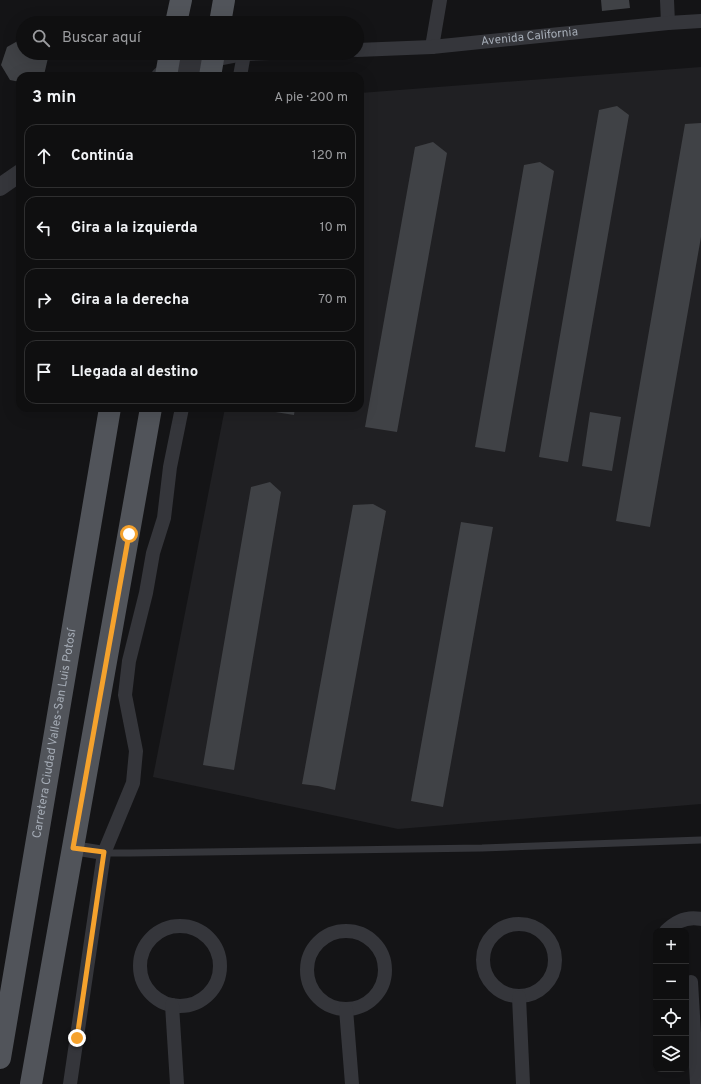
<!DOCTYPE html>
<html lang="es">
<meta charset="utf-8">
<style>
:root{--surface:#0f0f10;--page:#181819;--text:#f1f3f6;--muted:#9b9c9f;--line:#2f2f30}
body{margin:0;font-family:Overpass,sans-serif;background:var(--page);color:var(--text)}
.controls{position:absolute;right:12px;bottom:12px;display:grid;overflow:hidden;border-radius:8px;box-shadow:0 4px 16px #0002}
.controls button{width:36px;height:36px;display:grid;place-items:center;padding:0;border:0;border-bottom:1px solid var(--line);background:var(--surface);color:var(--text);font:20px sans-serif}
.stop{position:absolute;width:12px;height:12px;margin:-9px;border:3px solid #f5a22d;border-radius:50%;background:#fff}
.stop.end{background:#f5a22d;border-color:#fff;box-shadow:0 1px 4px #0008}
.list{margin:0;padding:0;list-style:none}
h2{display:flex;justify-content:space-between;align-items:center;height:52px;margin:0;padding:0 16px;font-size:17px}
h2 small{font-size:13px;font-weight:400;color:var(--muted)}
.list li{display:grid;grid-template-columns:26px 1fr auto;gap:12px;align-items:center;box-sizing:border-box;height:64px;margin:0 8px 8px;padding:0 8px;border:1px solid var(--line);border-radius:12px}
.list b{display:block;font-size:15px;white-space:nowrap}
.list em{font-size:13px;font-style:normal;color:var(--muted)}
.icon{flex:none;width:22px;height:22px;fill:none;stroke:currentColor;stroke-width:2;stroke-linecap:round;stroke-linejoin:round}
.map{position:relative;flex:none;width:701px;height:1084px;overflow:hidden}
.search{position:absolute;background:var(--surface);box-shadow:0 4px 16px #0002;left:16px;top:16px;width:348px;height:44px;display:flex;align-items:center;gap:10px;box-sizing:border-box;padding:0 14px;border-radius:22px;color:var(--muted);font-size:15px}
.panel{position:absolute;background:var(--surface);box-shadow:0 4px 16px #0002;left:16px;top:72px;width:348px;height:340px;border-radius:12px}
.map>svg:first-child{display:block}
</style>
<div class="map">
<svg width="701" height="1084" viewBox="0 0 701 1084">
<rect width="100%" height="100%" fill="#141416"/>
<path fill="#202023" d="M 701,67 L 701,804 L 398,829 L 153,777 L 225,408 L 360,408 L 360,93 Z"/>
<path fill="#404246" d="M 601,0 L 629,0 L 630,8 L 602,11 Z
M 23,38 L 23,53 L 45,53 L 48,58 L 44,75 L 42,76 L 20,76 L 20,82 L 10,80 L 1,65 L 7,47 Z
M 617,106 L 629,115 L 568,462 L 539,457 L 599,110 Z
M 701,123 L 701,237 L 650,527 L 616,521 L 685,124 Z
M 433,142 L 447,153 L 397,432 L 365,427 L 415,147 Z
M 540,162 L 554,171 L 505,452 L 475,447 L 524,165 Z
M 264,408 L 295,408 L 294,415 L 263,410 Z
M 590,412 L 621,417 L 612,471 L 582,466 Z
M 270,482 L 281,492 L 234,770 L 203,765 L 251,487 Z
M 373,504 L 386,511 L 335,790 L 318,786 L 302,784 L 353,505 Z
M 461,522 L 493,527 L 443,807 L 411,801 Z"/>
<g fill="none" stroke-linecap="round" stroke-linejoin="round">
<path stroke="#35363b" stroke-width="7" d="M 104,853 L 130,853 L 482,848 L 701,840"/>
<g stroke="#35363b" stroke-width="14">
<path d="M 667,0 L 668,23"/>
<path d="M 432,47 L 440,0"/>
<path id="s1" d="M 357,50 L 432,47 L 668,23 L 701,21"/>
<path d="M 213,60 L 244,54 L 270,53"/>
<path d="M 240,76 L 244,54"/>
<path d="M 73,848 L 104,853"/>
<circle cx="519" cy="960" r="36"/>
<circle cx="180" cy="966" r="40"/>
<circle cx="346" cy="970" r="39"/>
<path d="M 666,931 C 676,921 687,916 701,919"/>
<path d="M 691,982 L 697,1084"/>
<path d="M 519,997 L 523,1084"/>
<path d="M 172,1005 L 177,1084"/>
<path d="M 346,1009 L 352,1084"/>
<path d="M 70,1084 L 104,853 L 133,783 L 136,751 L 125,695 L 129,661 L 146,593 L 153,553 L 164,518 L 170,467 L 182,408"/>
</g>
<path stroke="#35363b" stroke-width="18" d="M 160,76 L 167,71 L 213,60
M 0,187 L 20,173"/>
<g stroke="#51545a" stroke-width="22">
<path d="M 176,23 L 181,0"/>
<path d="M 220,23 L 224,0"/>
<path d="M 166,76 L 170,53"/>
<path d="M 210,76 L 214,53"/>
<path id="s2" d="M 0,1058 L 110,408"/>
<path d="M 31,1084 L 151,408"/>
</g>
</g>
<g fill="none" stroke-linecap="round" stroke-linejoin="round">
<path stroke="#f5a22d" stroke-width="5" d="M 77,1038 L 104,852 L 73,848 L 129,534"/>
</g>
<g text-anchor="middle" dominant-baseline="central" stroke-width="3.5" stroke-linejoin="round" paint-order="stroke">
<g font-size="12" fill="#a5acb6" stroke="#0f0f11">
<text stroke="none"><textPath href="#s1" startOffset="173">Avenida California</textPath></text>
<text stroke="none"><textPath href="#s2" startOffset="329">Carretera Ciudad Valles-San Luis Potosí</textPath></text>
</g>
</g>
</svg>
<div class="controls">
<button>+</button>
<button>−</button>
<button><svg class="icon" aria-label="locate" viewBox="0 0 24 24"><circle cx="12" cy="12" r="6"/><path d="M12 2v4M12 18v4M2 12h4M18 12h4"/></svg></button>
<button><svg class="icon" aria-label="layers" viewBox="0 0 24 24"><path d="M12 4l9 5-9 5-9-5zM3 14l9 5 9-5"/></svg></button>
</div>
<div class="stop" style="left:129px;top:534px"></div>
<div class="stop end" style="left:77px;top:1038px"></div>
<div class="search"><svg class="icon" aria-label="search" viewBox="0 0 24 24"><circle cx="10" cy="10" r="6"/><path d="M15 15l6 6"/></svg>Buscar aquí</div>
<section class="panel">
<h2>3 min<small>A pie · 200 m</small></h2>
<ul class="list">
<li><svg class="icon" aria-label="ahead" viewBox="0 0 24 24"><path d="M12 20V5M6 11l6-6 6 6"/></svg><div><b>Continúa</b></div><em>120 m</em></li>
<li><svg class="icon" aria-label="left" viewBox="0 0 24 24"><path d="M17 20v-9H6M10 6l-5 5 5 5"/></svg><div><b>Gira a la izquierda</b></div><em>10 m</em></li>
<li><svg class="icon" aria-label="right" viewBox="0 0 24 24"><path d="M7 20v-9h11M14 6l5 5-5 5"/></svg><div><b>Gira a la derecha</b></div><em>70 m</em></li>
<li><svg class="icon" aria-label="arrive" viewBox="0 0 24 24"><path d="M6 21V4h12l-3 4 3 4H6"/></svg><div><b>Llegada al destino</b></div></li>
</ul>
</section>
</div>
